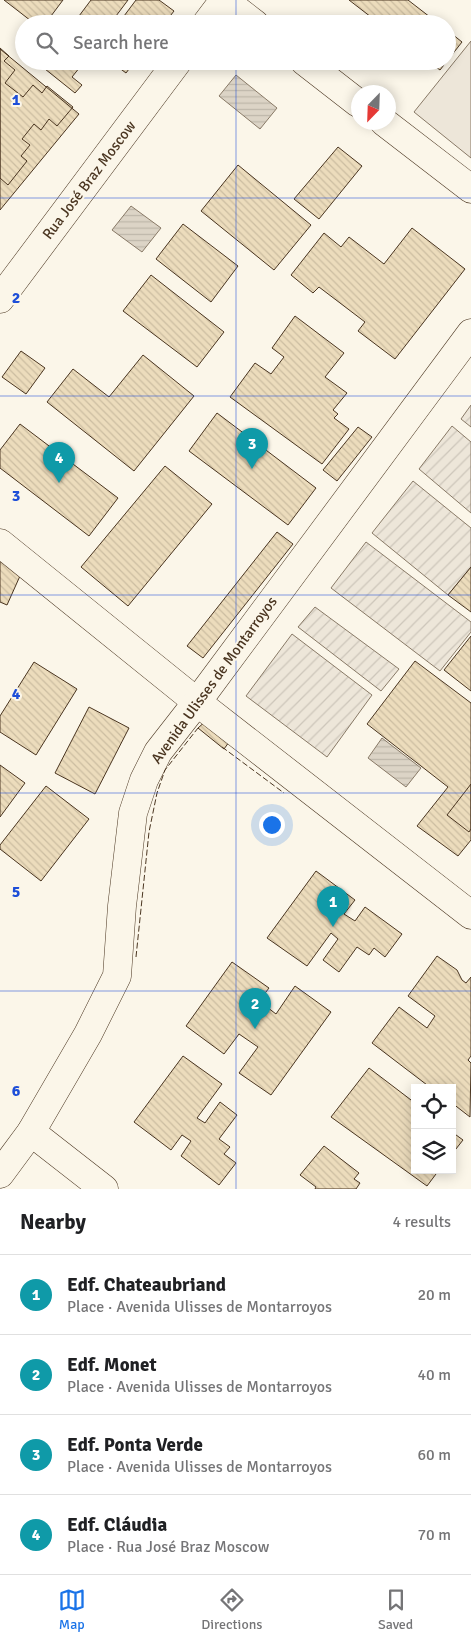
<!DOCTYPE html>
<meta charset="utf-8">
<style>
:root{--surface:#fff;--page:#f6f6f6;--text:#202124;--muted:#757577;--line:#e0e0e0;--accent:#1a73e8}
body{margin:0;font-family:Signika,sans-serif;background:var(--page);color:var(--text)}
.controls{position:absolute;right:15px;bottom:15px;display:grid;overflow:hidden;border-radius:0px;box-shadow:0 2px 12px #0003}
.controls button{width:45px;height:45px;display:grid;place-items:center;padding:0;border:0;border-bottom:1px solid var(--line);background:var(--surface);color:var(--text);font:25px sans-serif}
.compass{position:absolute;left:351px;top:85px;width:45px;height:45px;border-radius:50%;background:var(--surface);box-shadow:0 2px 12px #0003;rotate:203deg}
.you{position:absolute;left:271px;top:824px;width:18px;height:18px;margin:-12px;border:4px solid #fff;border-radius:50%;background:#1a73e8;box-shadow:0 0 0 8px #1a73e833}
.badge{display:grid;place-items:center;width:32px;height:32px;border-radius:50%;background:var(--accent);color:#fff;font-size:16px;font-weight:700}
.pin{position:absolute;translate:-50% -41px;filter:drop-shadow(0 1px 2px #0008)}
.pin::after{content:'';position:absolute;top:26px;width:18px;height:15px;background:inherit;clip-path:polygon(0 0,100% 0,50% 100%)}
.list{margin:0;padding:0;list-style:none}
h2{display:flex;justify-content:space-between;align-items:center;height:65px;margin:0;padding:0 20px;font-size:21px}
h2 small{font-size:16px;font-weight:400;color:var(--muted)}
.list li{display:grid;grid-template-columns:32px 1fr auto;gap:15px;align-items:center;box-sizing:border-box;height:80px;padding:0 20px;border-top:1px solid var(--line)}
.list b{display:block;font-size:19px;white-space:nowrap}
.list p{margin:0;font-size:16px;white-space:nowrap;color:var(--muted)}
.list em{font-size:16px;font-style:normal;color:var(--muted)}
.icon{flex:none;width:28px;height:28px;fill:none;stroke:currentColor;stroke-width:2;stroke-linecap:round;stroke-linejoin:round}
.map{position:relative;flex:none;width:471px;height:1189px;overflow:hidden}
.search{position:absolute;background:var(--surface);box-shadow:0 2px 12px #0003;left:15px;right:15px;top:15px;height:55px;display:flex;align-items:center;gap:12px;box-sizing:border-box;padding:0 18px;border-radius:28px;color:var(--muted);font-size:19px}
.sheet{height:385px;background:var(--surface)}
nav{display:flex;justify-content:space-around;align-items:center;box-sizing:border-box;height:70px;border-top:1px solid var(--line);background:var(--surface);font-size:14px;color:var(--muted)}
nav a{display:grid;justify-items:center;gap:2px}
nav .on{color:var(--accent)}
.map>svg:first-child{display:block}
</style>
<div class="map">
<svg width="471" height="1189" viewBox="0 0 471 1189">
<defs>
<pattern id="garden-furrows" width="10" height="10" patternUnits="userSpaceOnUse" patternTransform="scale(1.25)"><rect width="10" height="10" fill="#ede6d9"/><path d="M-1 1l2-2M0 10L10 0M9 11l2-2" fill="none" stroke="#cdc6ba"/></pattern>
<pattern id="water-rules" width="6" height="5" patternUnits="userSpaceOnUse" patternTransform="scale(1.25)"><rect width="6" height="5" fill="#dcd4c6"/><path d="M0 2.5h6" fill="none" stroke="#beb7aa"/></pattern>
<pattern id="building-back-hatch" width="6" height="6" patternUnits="userSpaceOnUse" patternTransform="scale(1.25)"><rect width="6" height="6" fill="#ecdcbc"/><path d="M-1 5l2 2M0 0l6 6M5-1l2 2" fill="none" stroke="#ccbda1"/></pattern>
</defs>
<rect width="100%" height="100%" fill="#fbf6e9"/>
<path fill="#ede6d9" stroke="#887966" d="M 471,41 L 471,158 L 414,112 Z"/>
<path fill="url(#garden-furrows)" stroke="#887966" d="M 471,405 L 471,427 L 461,419 Z
M 452,426 L 471,442 L 471,513 L 419,469 Z
M 413,481 L 471,528 L 471,567 L 448,595 L 372,533 Z
M 366,542 L 471,622 L 471,632 L 440,671 L 331,588 Z
M 315,607 L 399,669 L 381,691 L 298,627 Z
M 292,634 L 372,695 L 327,757 L 246,696 Z"/>
<path fill="url(#water-rules)" stroke="#887966" d="M 236,75 L 277,108 L 260,129 L 219,96 Z
M 131,206 L 161,228 L 142,252 L 112,230 Z
M 382,738 L 421,768 L 406,787 L 368,758 Z"/>
<path fill="url(#building-back-hatch)" stroke="#4a3520" d="M 4,0 L 63,0 L 45,24 L 35,24 Z
M 91,0 L 128,0 L 110,24 L 73,24 Z
M 136,0 L 159,0 L 174,11 L 164,24 L 118,24 Z
M 349,0 L 408,0 L 439,24 L 380,24 Z
M 447,30 L 462,42 L 440,70 L 428,61 L 447,61 Z
M 0,48 L 9,56 L 4,61 L 15,70 L 5,83 L 23,97 L 33,85 L 42,93 L 47,86 L 73,107 L 57,126 L 49,119 L 41,130 L 34,124 L 22,139 L 30,145 L 21,156 L 27,161 L 8,185 L 0,178 Z
M 0,49 L 79,114 L 0,210 Z
M 43,61 L 72,61 L 80,67 L 72,77 L 82,85 L 75,93 L 40,65 Z
M 110,61 L 135,61 L 126,73 Z
M 338,147 L 362,166 L 319,219 L 294,199 Z
M 238,165 L 311,225 L 274,270 L 201,211 Z
M 183,224 L 238,266 L 211,302 L 156,259 Z
M 412,228 L 465,269 L 395,359 L 358,331 L 365,322 L 319,287 L 313,293 L 291,275 L 324,233 L 341,247 L 349,237 L 384,264 Z
M 151,275 L 224,332 L 197,367 L 123,311 Z
M 295,316 L 344,353 L 325,377 L 347,393 L 333,410 L 338,414 L 334,418 L 349,429 L 322,464 L 230,397 L 255,363 L 271,374 L 284,357 L 272,348 Z
M 21,351 L 45,368 L 26,394 L 2,377 Z
M 143,355 L 194,396 L 134,471 L 47,402 L 73,369 L 109,397 Z
M 217,413 L 316,488 L 288,525 L 189,451 Z
M 20,424 L 118,498 L 89,536 L 0,468 L 0,450 Z
M 358,427 L 372,437 L 337,481 L 323,470 Z
M 165,466 L 212,504 L 128,606 L 81,567 Z
M 277,532 L 293,544 L 203,658 L 187,646 Z
M 0,556 L 24,567 L 7,605 L 0,602 Z
M 471,567 L 471,612 L 448,595 Z
M 471,636 L 471,691 L 444,670 Z
M 415,661 L 471,703 L 471,840 L 458,856 L 417,826 L 448,787 L 367,724 Z
M 34,662 L 77,689 L 36,755 L 0,732 L 0,716 Z
M 89,707 L 129,728 L 95,794 L 55,773 Z
M 208,719 L 232,738 L 224,749 L 198,728 Z
M 0,765 L 25,783 L 0,817 Z
M 471,784 L 471,829 L 469,832 L 447,815 Z
M 46,786 L 89,819 L 41,881 L 0,849 L 0,845 Z
M 316,871 L 355,900 L 344,914 L 355,921 L 365,907 L 402,934 L 385,957 L 374,948 L 369,955 L 357,947 L 339,972 L 323,960 L 338,939 L 331,933 L 307,966 L 267,938 Z
M 437,956 L 457,970 L 462,980 L 466,983 L 471,977 L 471,1056 L 468,1060 L 471,1063 L 470,1117 L 452,1103 L 452,1088 L 431,1088 L 372,1043 L 399,1007 L 427,1028 L 435,1016 L 408,996 Z
M 232,962 L 269,988 L 259,1001 L 276,1014 L 295,986 L 331,1012 L 271,1095 L 239,1073 L 258,1047 L 239,1034 L 224,1054 L 186,1026 Z
M 183,1056 L 222,1084 L 197,1118 L 205,1123 L 220,1102 L 237,1115 L 219,1139 L 230,1147 L 224,1154 L 236,1163 L 219,1185 L 181,1156 L 191,1141 L 182,1135 L 171,1150 L 134,1122 Z
M 369,1068 L 415,1103 L 415,1170 L 439,1170 L 427,1186 L 331,1117 Z
M 452,1132 L 463,1140 L 452,1154 Z
M 324,1146 L 359,1173 L 354,1179 L 360,1183 L 356,1189 L 315,1189 L 316,1187 L 300,1175 Z"/>
<g fill="none" stroke-linecap="round" stroke-linejoin="round">
<g stroke="#4a3520" stroke-width="29">
<path id="street" d="M 224,0 L 255,24
M 206,24 L 224,0
M 304,61 L 358,103
M 384,122 L 471,189
M 0,299 L 178,61
M 0,543 L 197,702 L 471,915
M 31,1132 L 104,1189"/>
</g>
<g stroke="#4a3520" stroke-width="29">
<path id="secondary" d="M 0,1174 L 31,1132 L 88,1034 L 117,976 L 122,906 L 133,813 L 144,780 L 158,752 L 197,702 L 471,333"/>
</g>
<use href="#street" stroke="#fbf6e9" stroke-width="28"/>
<use href="#secondary" stroke="#fbf6e9" stroke-width="28"/>
<path stroke="#4a3520" stroke-width="1" stroke-dasharray="6 2.5" stroke-linecap="butt" d="M 222,747 L 284,793
M 136,957 L 149,832 L 157,793 L 165,770 L 198,728 L 200,730"/>
</g>
<path fill="none" stroke="#1d4ed8" stroke-width="1" stroke-opacity="0.55" d="M 236,0 L 236,24M 236,61 L 236,1189M 0,198 L 471,198M 0,396 L 471,396M 0,595 L 471,595M 0,793 L 471,793M 0,991 L 471,991"/>
<g text-anchor="middle" dominant-baseline="central" stroke-width="4" stroke-linejoin="round" paint-order="stroke">
<g font-size="15" fill="#4a3520" stroke="#fbf6e9">
<text transform="translate(89 180) rotate(-53)">Rua José Braz Moscow</text>
<text transform="translate(214 680) rotate(-54)">Avenida Ulisses de Montarroyos</text>
</g>
</g>
<g font-size="16" text-anchor="middle" font-weight="bold" fill="#1d4ed8" stroke="#fbf6e9" stroke-width="4" stroke-linejoin="round" paint-order="stroke">
<text x="16" y="105">1</text>
<text x="16" y="303">2</text>
<text x="16" y="501">3</text>
<text x="16" y="699">4</text>
<text x="16" y="897">5</text>
<text x="16" y="1096">6</text>
</g>
</svg>
<div class="controls">
<button><svg class="icon" aria-label="locate" viewBox="0 0 24 24"><circle cx="12" cy="12" r="6"/><path d="M12 2v4M12 18v4M2 12h4M18 12h4"/></svg></button>
<button><svg class="icon" aria-label="layers" viewBox="0 0 24 24"><path d="M12 4l9 5-9 5-9-5zM3 14l9 5 9-5"/></svg></button>
</div>
<svg class="compass" viewBox="-18 -18 36 36"><path d="M0-13l5 13h-10z" fill="#e53935"/><path d="M0 13l5-13h-10z" fill="#757577"/></svg>
<div class="you"></div>
<div class="pin badge" style="left:333px;top:927px;background:#0f9aa8">1</div>
<div class="pin badge" style="left:255px;top:1029px;background:#0f9aa8">2</div>
<div class="pin badge" style="left:252px;top:469px;background:#0f9aa8">3</div>
<div class="pin badge" style="left:59px;top:483px;background:#0f9aa8">4</div>
<div class="search"><svg class="icon" aria-label="search" viewBox="0 0 24 24"><circle cx="10" cy="10" r="6"/><path d="M15 15l6 6"/></svg>Search here</div>
</div>
<section class="sheet">
<h2>Nearby<small>4 results</small></h2>
<ul class="list">
<li><span class="badge" style="background:#0f9aa8">1</span><div><b>Edf. Chateaubriand</b><p>Place · Avenida Ulisses de Montarroyos</p></div><em>20 m</em></li>
<li><span class="badge" style="background:#0f9aa8">2</span><div><b>Edf. Monet</b><p>Place · Avenida Ulisses de Montarroyos</p></div><em>40 m</em></li>
<li><span class="badge" style="background:#0f9aa8">3</span><div><b>Edf. Ponta Verde</b><p>Place · Avenida Ulisses de Montarroyos</p></div><em>60 m</em></li>
<li><span class="badge" style="background:#0f9aa8">4</span><div><b>Edf. Cláudia</b><p>Place · Rua José Braz Moscow</p></div><em>70 m</em></li>
</ul>
</section>
<nav>
<a class="on"><svg class="icon" aria-label="map" viewBox="0 0 24 24"><path d="M3 6l6-2 6 2 6-2v14l-6 2-6-2-6 2zM9 4v14M15 6v14"/></svg>Map</a>
<a><svg class="icon" aria-label="directions" viewBox="0 0 24 24"><path d="M12 3l9 9-9 9-9-9zM9 14v-3h6M13 9l2 2-2 2"/></svg>Directions</a>
<a><svg class="icon" aria-label="saved" viewBox="0 0 24 24"><path d="M7 4h10v16l-5-4-5 4z"/></svg>Saved</a>
</nav>
